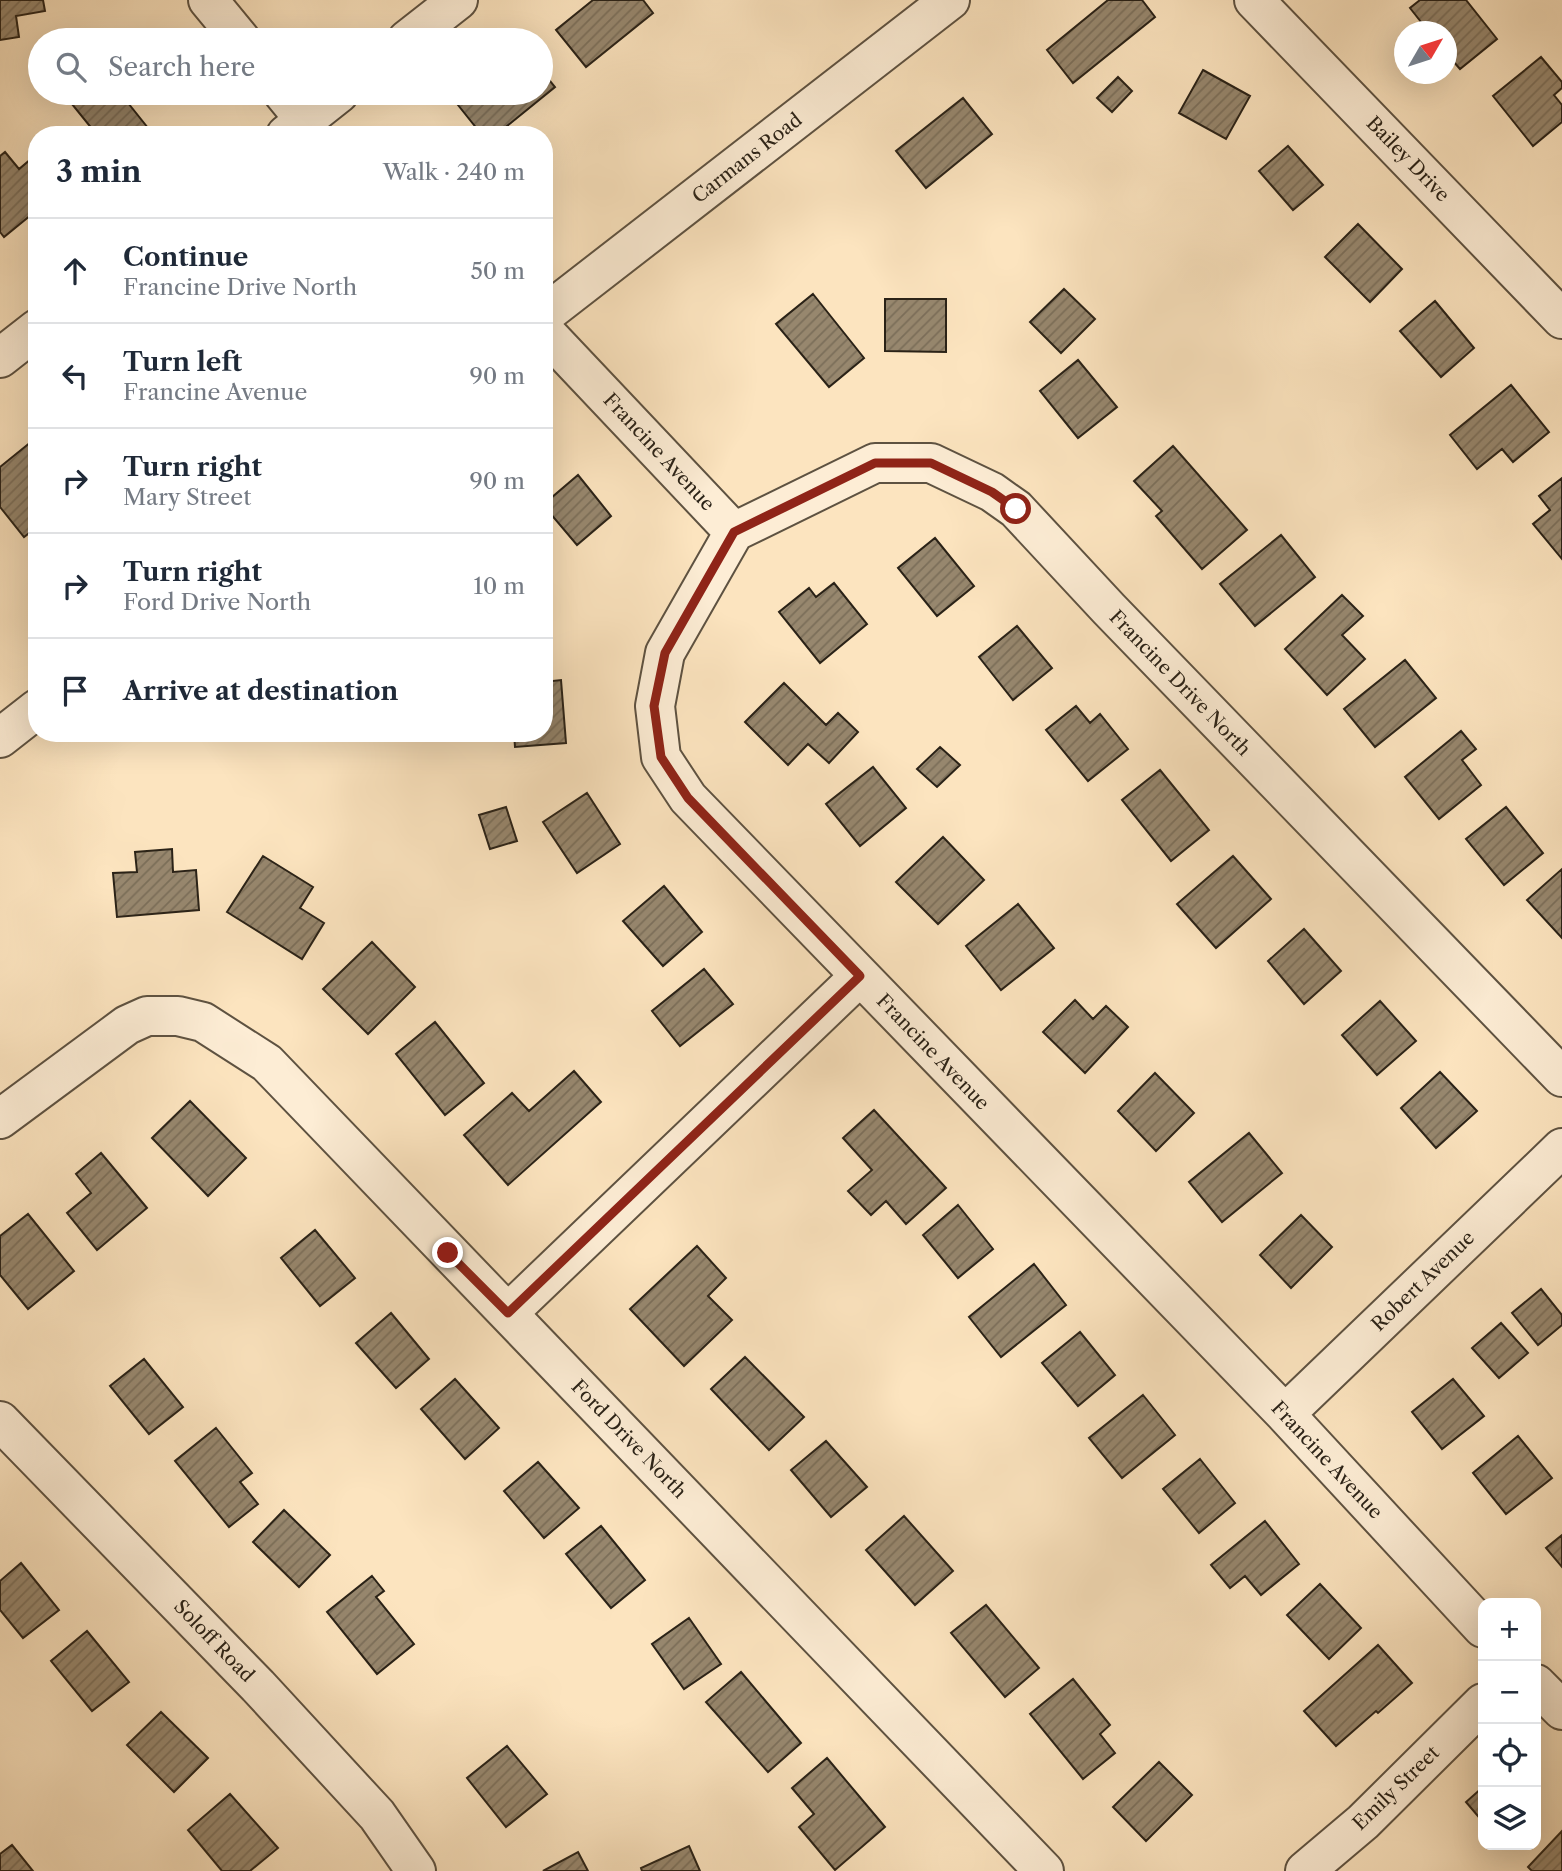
<!DOCTYPE html>
<meta charset="utf-8">
<style>
:root{--surface:#fff;--page:#f2f2f3;--text:#1f2937;--muted:#747a83;--line:#e0e1e3}
body{margin:0;font-family:"Libre Caslon Text",serif;background:var(--page);color:var(--text)}
.controls{position:absolute;right:21px;bottom:21px;display:grid;overflow:hidden;border-radius:14px;box-shadow:0 7px 28px #0002}
.controls button{width:63px;height:63px;display:grid;place-items:center;padding:0;border:0;border-bottom:2px solid var(--line);background:var(--surface);color:var(--text);font:35px sans-serif}
.compass{position:absolute;left:1394px;top:21px;width:63px;height:63px;border-radius:50%;background:var(--surface);box-shadow:0 7px 28px #0002;rotate:51deg}
.stop{position:absolute;width:21px;height:21px;margin:-16px;border:5px solid #8f2418;border-radius:50%;background:#fff}
.stop.end{background:#8f2418;border-color:#fff;box-shadow:0 2px 7px #0008}
.list{margin:0;padding:0;list-style:none}
h2{display:flex;justify-content:space-between;align-items:center;height:91px;margin:0;padding:0 28px;font-size:30px}
h2 small{font-size:23px;font-weight:400;color:var(--muted)}
.list li{display:grid;grid-template-columns:46px 1fr auto;gap:21px;align-items:center;box-sizing:border-box;height:105px;padding:0 28px;border-top:2px solid var(--line)}
.list b{display:block;font-size:26px;white-space:nowrap}
.list p{margin:0;font-size:23px;white-space:nowrap;color:var(--muted)}
.list em{font-size:23px;font-style:normal;color:var(--muted)}
.icon{flex:none;width:38px;height:38px;fill:none;stroke:currentColor;stroke-width:2;stroke-linecap:round;stroke-linejoin:round}
.map{position:relative;flex:none;width:1562px;height:1871px;overflow:hidden}
.search{position:absolute;background:var(--surface);box-shadow:0 7px 28px #0002;left:28px;top:28px;width:525px;height:77px;display:flex;align-items:center;gap:18px;box-sizing:border-box;padding:0 24px;border-radius:38px;color:var(--muted);font-size:26px}
.panel{position:absolute;background:var(--surface);box-shadow:0 7px 28px #0002;left:28px;top:126px;width:525px;height:616px;border-radius:28px}
.map>svg:first-child{display:block}
</style>
<div class="map">
<svg width="1562" height="1871" viewBox="0 0 1562 1871">
<defs>
<pattern id="building-hatch" width="6" height="6" patternUnits="userSpaceOnUse" patternTransform="scale(1.75)"><rect width="6" height="6" fill="#97876e"/><path d="M-1 1l2-2M0 6l6-6M5 7l2-2" fill="none" stroke="#7b6e59"/></pattern>
</defs>
<rect width="100%" height="100%" fill="#fce4bf"/>
<filter id="stains"><feTurbulence type="fractalNoise" baseFrequency=".00286" numOctaves="4"/><feColorMatrix values="0 0 0 0 .2 0 0 0 0 .09 0 0 0 0 .02 0 0 0 .5 -.17"/></filter>
<radialGradient id="worn" r=".72"><stop offset=".6" stop-color="#630" stop-opacity="0"/><stop offset="1" stop-color="#630" stop-opacity=".3"/></radialGradient>
<path fill="url(#building-hatch)" stroke="#2a2217" stroke-width="2" d="M 0,0 L 43,0 L 45,11 L 16,16 L 19,37 L 0,40 Z
M 593,0 L 643,0 L 653,13 L 586,67 L 556,30 Z
M 1108,0 L 1142,0 L 1155,17 L 1073,83 L 1047,50 Z
M 1420,0 L 1466,0 L 1497,39 L 1460,69 L 1446,53 L 1446,32 L 1429,32 L 1410,8 Z
M 1541,57 L 1562,82 L 1562,88 L 1554,95 L 1562,105 L 1562,122 L 1533,146 L 1493,96 Z
M 541,70 L 555,87 L 496,135 L 482,135 L 458,105 L 474,93 L 541,93 Z
M 1203,70 L 1250,96 L 1226,139 L 1179,113 Z
M 1118,77 L 1132,91 L 1112,112 L 1097,98 Z
M 63,93 L 120,93 L 148,128 L 138,135 L 97,135 Z
M 963,98 L 992,134 L 926,188 L 896,151 Z
M 1288,146 L 1323,185 L 1293,210 L 1259,171 Z
M 5,152 L 19,169 L 37,154 L 37,210 L 4,237 L 0,232 L 0,156 Z
M 1358,224 L 1402,269 L 1370,302 L 1325,257 Z
M 1064,289 L 1095,319 L 1061,353 L 1030,322 Z
M 813,294 L 864,358 L 829,387 L 776,324 Z
M 885,299 L 946,299 L 946,352 L 885,351 Z
M 1435,301 L 1474,348 L 1441,377 L 1400,331 Z
M 1078,360 L 1117,407 L 1078,438 L 1040,391 Z
M 1511,385 L 1549,432 L 1513,462 L 1502,449 L 1477,469 L 1450,435 Z
M 37,437 L 37,527 L 24,537 L 0,507 L 0,467 Z
M 1173,446 L 1247,530 L 1202,569 L 1156,516 L 1162,511 L 1134,481 Z
M 578,475 L 611,516 L 577,545 L 544,506 L 544,504 Z
M 1562,478 L 1562,559 L 1533,524 L 1550,510 L 1539,496 Z
M 1281,535 L 1315,577 L 1255,626 L 1220,584 Z
M 935,538 L 974,586 L 937,616 L 898,568 Z
M 834,583 L 867,624 L 820,663 L 779,612 L 809,588 L 816,597 Z
M 1342,595 L 1363,616 L 1342,635 L 1365,659 L 1327,695 L 1285,649 Z
M 1017,626 L 1052,668 L 1013,700 L 979,657 Z
M 1405,660 L 1436,698 L 1375,747 L 1344,709 Z
M 561,680 L 566,743 L 515,747 L 514,733 L 544,733 L 544,682 Z
M 784,683 L 826,725 L 838,713 L 858,732 L 829,763 L 808,744 L 788,765 L 745,722 Z
M 1076,706 L 1090,723 L 1100,714 L 1128,749 L 1088,781 L 1046,730 Z
M 1461,731 L 1476,749 L 1462,760 L 1481,785 L 1439,819 L 1405,777 Z
M 940,747 L 960,765 L 937,787 L 917,769 Z
M 873,767 L 906,808 L 860,846 L 826,804 Z
M 1160,770 L 1209,830 L 1171,861 L 1122,800 Z
M 587,793 L 620,844 L 577,873 L 543,822 Z
M 506,807 L 517,841 L 490,849 L 479,815 Z
M 1506,807 L 1543,853 L 1504,885 L 1466,839 Z
M 943,837 L 984,880 L 938,924 L 896,882 Z
M 172,849 L 173,872 L 196,870 L 199,910 L 117,917 L 113,873 L 137,872 L 135,852 Z
M 263,856 L 313,887 L 300,908 L 324,923 L 302,959 L 227,912 Z
M 1233,856 L 1271,899 L 1216,948 L 1177,904 Z
M 1562,869 L 1562,938 L 1527,900 Z
M 664,886 L 702,932 L 663,966 L 623,921 Z
M 1018,904 L 1054,948 L 1001,990 L 966,946 Z
M 1304,929 L 1341,971 L 1304,1004 L 1268,961 Z
M 372,942 L 415,987 L 368,1034 L 323,989 Z
M 704,969 L 733,1004 L 680,1046 L 652,1011 Z
M 1075,1000 L 1093,1019 L 1106,1006 L 1128,1027 L 1085,1073 L 1043,1032 Z
M 1380,1001 L 1416,1041 L 1377,1075 L 1342,1035 Z
M 435,1022 L 484,1083 L 445,1115 L 396,1054 Z
M 574,1071 L 601,1102 L 508,1185 L 464,1135 L 512,1093 L 529,1111 Z
M 1440,1072 L 1477,1111 L 1436,1148 L 1401,1108 Z
M 1155,1073 L 1194,1113 L 1156,1151 L 1118,1111 Z
M 190,1101 L 246,1158 L 208,1196 L 152,1138 Z
M 874,1110 L 946,1188 L 906,1224 L 886,1201 L 871,1215 L 848,1191 L 872,1170 L 843,1138 Z
M 1249,1133 L 1282,1173 L 1222,1222 L 1189,1182 Z
M 101,1153 L 147,1208 L 97,1250 L 67,1213 L 91,1193 L 76,1174 Z
M 958,1205 L 993,1249 L 958,1278 L 923,1235 Z
M 28,1214 L 74,1271 L 28,1309 L 0,1275 L 0,1236 Z
M 1301,1215 L 1332,1247 L 1291,1288 L 1260,1255 Z
M 315,1230 L 355,1278 L 320,1306 L 281,1258 Z
M 697,1246 L 726,1278 L 708,1296 L 732,1320 L 684,1366 L 630,1309 Z
M 1034,1264 L 1066,1305 L 1001,1357 L 969,1317 Z
M 1541,1289 L 1562,1315 L 1562,1325 L 1538,1345 L 1512,1313 Z
M 391,1313 L 429,1359 L 396,1388 L 356,1343 Z
M 1501,1323 L 1528,1353 L 1499,1378 L 1472,1348 Z
M 1080,1332 L 1115,1375 L 1078,1406 L 1042,1363 Z
M 745,1357 L 804,1417 L 769,1450 L 711,1389 Z
M 144,1359 L 183,1407 L 149,1434 L 110,1386 Z
M 455,1379 L 499,1428 L 465,1459 L 421,1409 Z
M 1453,1379 L 1484,1416 L 1442,1449 L 1412,1412 Z
M 1143,1395 L 1175,1435 L 1122,1478 L 1089,1438 Z
M 216,1428 L 252,1473 L 240,1482 L 258,1504 L 229,1527 L 175,1461 Z
M 1518,1436 L 1552,1478 L 1506,1514 L 1473,1473 Z
M 826,1441 L 867,1487 L 831,1517 L 791,1470 Z
M 1200,1459 L 1235,1503 L 1199,1533 L 1163,1489 Z
M 538,1462 L 579,1508 L 544,1538 L 504,1491 Z
M 284,1510 L 330,1555 L 299,1587 L 253,1542 Z
M 904,1516 L 953,1571 L 915,1605 L 866,1550 Z
M 1265,1521 L 1299,1564 L 1261,1595 L 1245,1576 L 1230,1588 L 1211,1565 Z
M 601,1526 L 645,1580 L 611,1608 L 566,1554 Z
M 1562,1535 L 1562,1567 L 1546,1548 Z
M 21,1563 L 59,1610 L 23,1638 L 0,1610 L 0,1581 Z
M 372,1576 L 384,1591 L 376,1597 L 414,1644 L 377,1674 L 327,1612 Z
M 1320,1584 L 1361,1628 L 1329,1659 L 1287,1615 Z
M 986,1605 L 1039,1668 L 1005,1697 L 951,1633 Z
M 689,1618 L 721,1664 L 684,1689 L 652,1644 Z
M 87,1631 L 129,1682 L 92,1711 L 51,1661 Z
M 1378,1645 L 1412,1683 L 1378,1713 L 1376,1711 L 1336,1746 L 1304,1711 Z
M 741,1672 L 801,1743 L 768,1772 L 706,1702 Z
M 1073,1679 L 1110,1725 L 1100,1734 L 1115,1753 L 1083,1779 L 1030,1714 Z
M 161,1712 L 208,1758 L 174,1792 L 127,1745 Z
M 507,1746 L 547,1794 L 506,1827 L 467,1778 Z
M 827,1758 L 885,1827 L 835,1870 L 799,1827 L 814,1814 L 792,1788 Z
M 1159,1762 L 1192,1795 L 1146,1841 L 1113,1807 Z
M 1483,1787 L 1483,1822 L 1466,1802 Z
M 230,1794 L 278,1848 L 250,1871 L 222,1871 L 188,1830 Z
M 1562,1831 L 1562,1871 L 1532,1871 L 1528,1867 Z
M 12,1845 L 33,1871 L 0,1871 L 0,1854 Z
M 689,1846 L 700,1871 L 642,1871 L 641,1868 Z
M 578,1852 L 588,1871 L 543,1871 Z"/>
<g fill="none" stroke-linecap="round" stroke-linejoin="round">
<g stroke="#5e5241" stroke-width="42">
<path id="minor" d="M 208,0 L 241,40
M 1254,0 L 1562,319
M 407,40 L 458,0
M 283,93 L 305,120
M 286,135 L 339,93
M 544,315 L 950,0
M 544,331 L 734,532
M 0,358 L 37,329
M 734,532 L 665,653 L 655,706 L 661,757 L 688,798 L 1285,1414 L 1483,1628
M 734,532 L 875,463 L 931,463 L 992,492 L 1016,509 L 1109,609 L 1562,1077
M 0,738 L 37,709
M 0,1119 L 127,1025 L 147,1016 L 178,1016 L 203,1022 L 267,1063 L 1044,1871
M 508,1313 L 860,976
M 1285,1414 L 1562,1148
M 0,1421 L 258,1686 L 377,1815 L 416,1871
M 1536,1684 L 1562,1710
M 1305,1871 L 1363,1822 L 1483,1703"/>
</g>
<use href="#minor" stroke="#fdedd5" stroke-width="38"/>
</g>
<g fill="none" stroke-linecap="round" stroke-linejoin="round">
<path stroke="#8f2418" stroke-width="9" d="M 448,1253 L 508,1313 L 860,976 L 688,798 L 661,757 L 654,706 L 665,653 L 734,532 L 875,463 L 931,463 L 992,492 L 1016,509"/>
</g>
<g text-anchor="middle" dominant-baseline="central" stroke-width="5" stroke-linejoin="round" paint-order="stroke">
<g font-size="19" fill="#2a2217" stroke="#fdedd5">
<text transform="translate(747 158) rotate(-38)">Carmans Road</text>
<text transform="translate(1408 159) rotate(46)">Bailey Drive</text>
<text transform="translate(659 452) rotate(47)">Francine Avenue</text>
<text transform="translate(1180 683) rotate(46)">Francine Drive North</text>
<text transform="translate(933 1052) rotate(46)">Francine Avenue</text>
<text transform="translate(1423 1281) rotate(-44)">Robert Avenue</text>
<text transform="translate(629 1439) rotate(46)">Ford Drive North</text>
<text transform="translate(1327 1460) rotate(47)">Francine Avenue</text>
<text transform="translate(214 1641) rotate(46)">Soloff Road</text>
<text transform="translate(1396 1788) rotate(-44)">Emily Street</text>
</g>
</g>
<rect width="100%" height="100%" filter="url(#stains)"/>
<rect width="100%" height="100%" fill="url(#worn)"/>
</svg>
<div class="controls">
<button>+</button>
<button>−</button>
<button><svg class="icon" aria-label="locate" viewBox="0 0 24 24"><circle cx="12" cy="12" r="6"/><path d="M12 2v4M12 18v4M2 12h4M18 12h4"/></svg></button>
<button><svg class="icon" aria-label="layers" viewBox="0 0 24 24"><path d="M12 4l9 5-9 5-9-5zM3 14l9 5 9-5"/></svg></button>
</div>
<svg class="compass" viewBox="-18 -18 36 36"><path d="M0-13l5 13h-10z" fill="#e53935"/><path d="M0 13l5-13h-10z" fill="#747a83"/></svg>
<div class="stop" style="left:1016px;top:509px"></div>
<div class="stop end" style="left:448px;top:1253px"></div>
<div class="search"><svg class="icon" aria-label="search" viewBox="0 0 24 24"><circle cx="10" cy="10" r="6"/><path d="M15 15l6 6"/></svg>Search here</div>
<section class="panel">
<h2>3 min<small>Walk · 240 m</small></h2>
<ul class="list">
<li><svg class="icon" aria-label="ahead" viewBox="0 0 24 24"><path d="M12 20V5M6 11l6-6 6 6"/></svg><div><b>Continue</b><p>Francine Drive North</p></div><em>50 m</em></li>
<li><svg class="icon" aria-label="left" viewBox="0 0 24 24"><path d="M17 20v-9H6M10 6l-5 5 5 5"/></svg><div><b>Turn left</b><p>Francine Avenue</p></div><em>90 m</em></li>
<li><svg class="icon" aria-label="right" viewBox="0 0 24 24"><path d="M7 20v-9h11M14 6l5 5-5 5"/></svg><div><b>Turn right</b><p>Mary Street</p></div><em>90 m</em></li>
<li><svg class="icon" aria-label="right" viewBox="0 0 24 24"><path d="M7 20v-9h11M14 6l5 5-5 5"/></svg><div><b>Turn right</b><p>Ford Drive North</p></div><em>10 m</em></li>
<li><svg class="icon" aria-label="arrive" viewBox="0 0 24 24"><path d="M6 21V4h12l-3 4 3 4H6"/></svg><div><b>Arrive at destination</b></div></li>
</ul>
</section>
</div>
